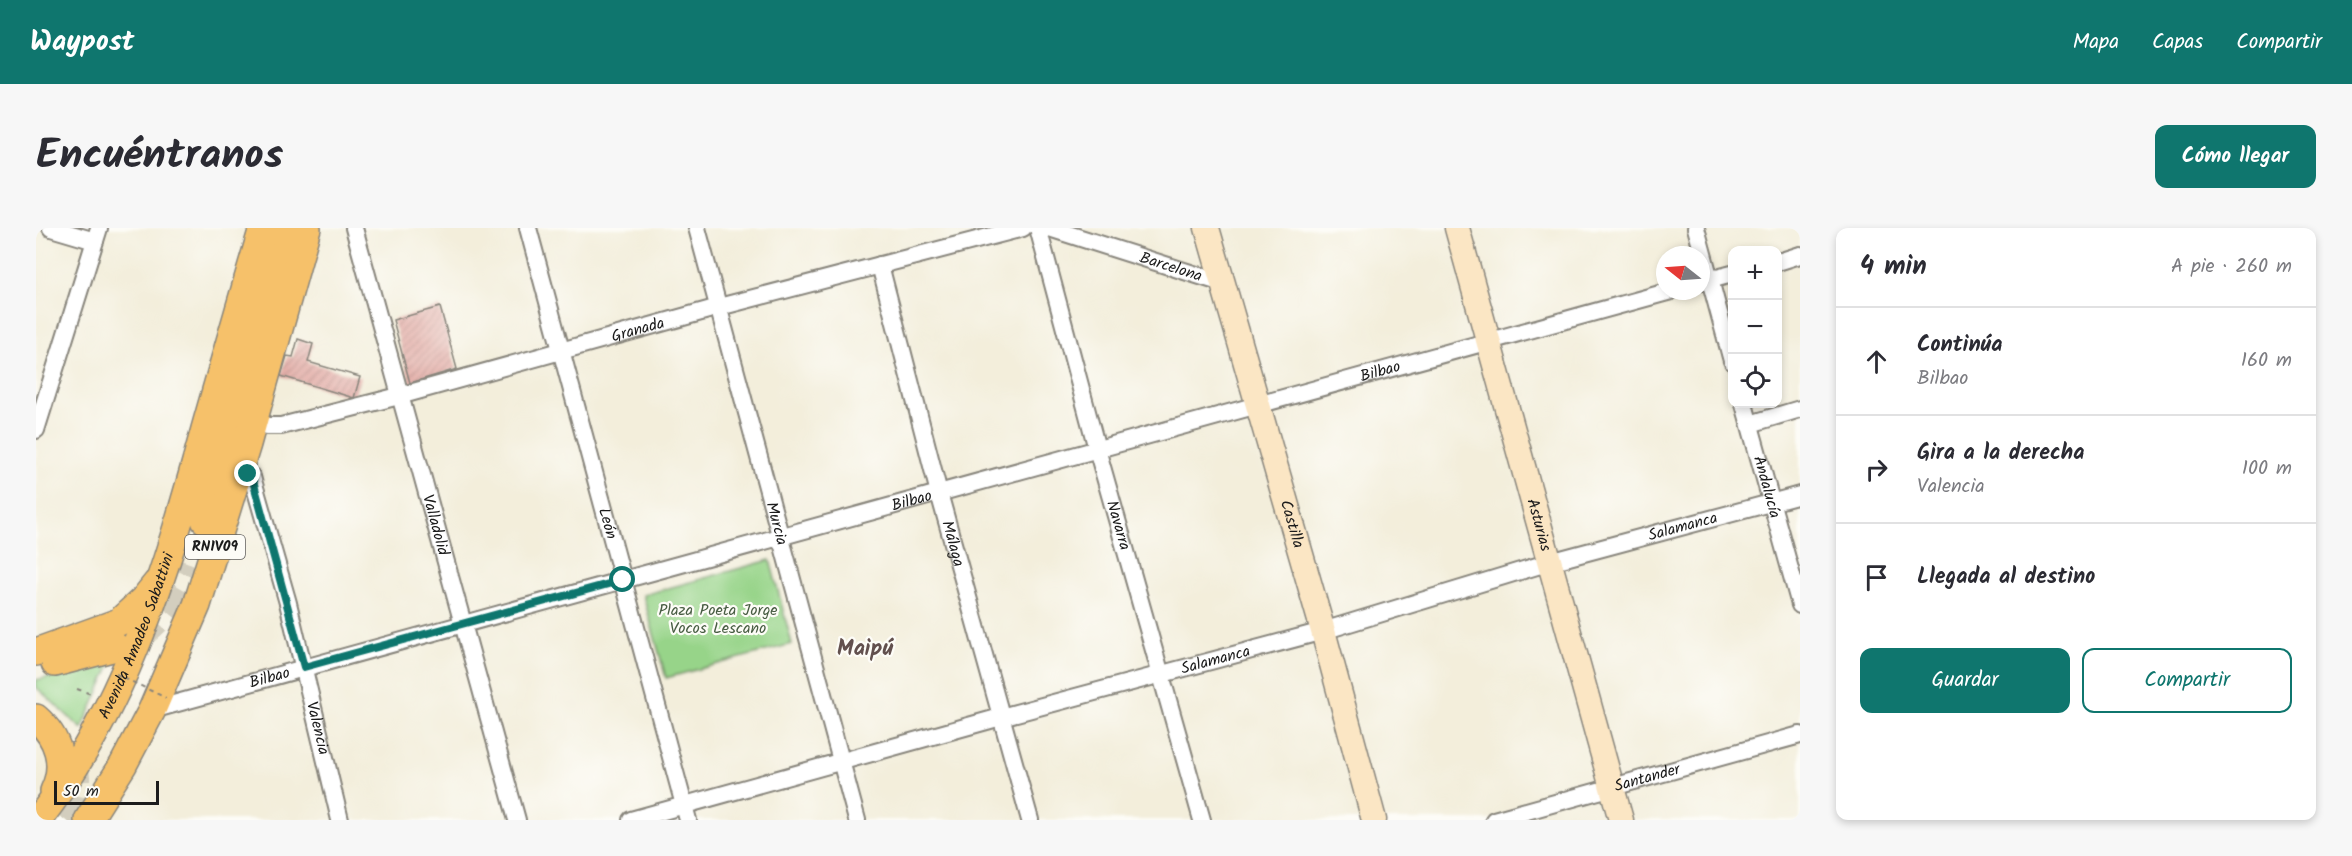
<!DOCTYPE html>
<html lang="es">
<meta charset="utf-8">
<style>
:root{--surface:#fff;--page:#f7f7f7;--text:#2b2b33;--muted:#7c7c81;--line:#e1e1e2;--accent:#0f766e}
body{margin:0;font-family:Kalam,sans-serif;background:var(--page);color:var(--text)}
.controls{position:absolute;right:18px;top:18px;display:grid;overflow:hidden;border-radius:12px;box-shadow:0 3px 9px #0003}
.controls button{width:54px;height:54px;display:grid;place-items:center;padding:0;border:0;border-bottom:2px solid var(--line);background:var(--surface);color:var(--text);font:30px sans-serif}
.compass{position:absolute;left:1620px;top:18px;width:54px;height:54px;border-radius:50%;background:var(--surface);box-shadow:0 3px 9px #0003;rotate:287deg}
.scale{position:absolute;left:18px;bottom:15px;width:105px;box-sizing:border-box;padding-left:6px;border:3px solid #1c1c1c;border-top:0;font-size:16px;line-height:21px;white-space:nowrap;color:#1c1c1c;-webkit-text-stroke:4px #fdfcf7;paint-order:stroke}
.stop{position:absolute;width:18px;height:18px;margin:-14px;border:4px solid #0f766e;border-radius:50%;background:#fff}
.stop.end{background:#0f766e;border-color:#fff;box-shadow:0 2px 6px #0008}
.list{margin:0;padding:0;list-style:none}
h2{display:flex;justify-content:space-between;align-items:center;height:78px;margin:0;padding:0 24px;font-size:26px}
h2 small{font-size:20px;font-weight:400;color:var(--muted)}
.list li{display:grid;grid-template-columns:39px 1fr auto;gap:18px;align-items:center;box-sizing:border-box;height:108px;padding:0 24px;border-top:2px solid var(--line)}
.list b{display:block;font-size:22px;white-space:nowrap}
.list p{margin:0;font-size:20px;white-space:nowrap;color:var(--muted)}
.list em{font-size:20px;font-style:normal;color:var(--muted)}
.actions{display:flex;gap:12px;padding:18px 24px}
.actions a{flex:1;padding:14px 0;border:2px solid var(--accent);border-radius:12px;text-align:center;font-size:21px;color:var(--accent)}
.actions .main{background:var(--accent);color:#fff}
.icon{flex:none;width:33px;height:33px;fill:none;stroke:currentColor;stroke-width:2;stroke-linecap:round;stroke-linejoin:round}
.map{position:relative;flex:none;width:1764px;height:592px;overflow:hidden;border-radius:12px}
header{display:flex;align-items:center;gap:36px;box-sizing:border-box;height:84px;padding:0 30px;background:var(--accent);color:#fff}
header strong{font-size:28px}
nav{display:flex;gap:33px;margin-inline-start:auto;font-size:21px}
.intro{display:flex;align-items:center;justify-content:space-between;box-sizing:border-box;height:144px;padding:0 36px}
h1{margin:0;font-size:42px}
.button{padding:15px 27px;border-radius:12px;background:var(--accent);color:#fff;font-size:21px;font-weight:700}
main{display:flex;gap:36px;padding:0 36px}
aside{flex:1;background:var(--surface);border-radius:12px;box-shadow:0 3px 9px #0003}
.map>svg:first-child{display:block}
</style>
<header>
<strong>Waypost</strong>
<nav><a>Mapa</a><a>Capas</a><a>Compartir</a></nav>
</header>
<div class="intro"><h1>Encuéntranos</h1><a class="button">Cómo llegar</a></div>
<main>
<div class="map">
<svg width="1764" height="592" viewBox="0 0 1764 592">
<defs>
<pattern id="building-hatch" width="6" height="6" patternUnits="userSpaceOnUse" patternTransform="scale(1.5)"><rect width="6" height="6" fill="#e4b0aa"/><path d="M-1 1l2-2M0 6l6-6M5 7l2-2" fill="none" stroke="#c39792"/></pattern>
</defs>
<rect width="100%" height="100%" fill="#fdfcf7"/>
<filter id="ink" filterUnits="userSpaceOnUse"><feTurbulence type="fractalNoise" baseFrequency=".0167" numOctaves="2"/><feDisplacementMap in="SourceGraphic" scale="12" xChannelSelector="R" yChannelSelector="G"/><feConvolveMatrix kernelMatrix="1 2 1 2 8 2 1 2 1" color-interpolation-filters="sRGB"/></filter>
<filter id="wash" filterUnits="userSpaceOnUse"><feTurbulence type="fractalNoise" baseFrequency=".008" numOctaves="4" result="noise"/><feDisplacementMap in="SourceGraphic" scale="24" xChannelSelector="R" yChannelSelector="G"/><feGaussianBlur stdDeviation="1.35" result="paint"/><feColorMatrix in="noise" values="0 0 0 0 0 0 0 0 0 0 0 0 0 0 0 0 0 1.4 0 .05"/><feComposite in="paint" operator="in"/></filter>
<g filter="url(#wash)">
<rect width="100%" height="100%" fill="#f3eedb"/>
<path fill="#97d489" stroke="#5a7852" stroke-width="1.5" d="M 734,332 L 756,416 L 630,450 L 607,367 Z
M 76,434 L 46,501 L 0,459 L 0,452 Z"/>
<g id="blocks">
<path fill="url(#building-hatch)" d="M 404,79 L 421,141 L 374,155 L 357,92 Z
M 262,111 L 277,116 L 272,134 L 324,149 L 318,170 L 245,148 L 251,128 L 257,129 Z"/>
</g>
</g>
<g filter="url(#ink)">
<use href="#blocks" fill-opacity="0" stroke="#88857c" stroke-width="1.5"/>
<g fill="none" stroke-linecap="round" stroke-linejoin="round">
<path stroke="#d3cebe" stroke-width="27" stroke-dasharray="27 14" stroke-linecap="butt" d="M 100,410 C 125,394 146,364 156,336
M 29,592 C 45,570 42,550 36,525"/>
<g stroke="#88857c" stroke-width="20">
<g id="street">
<path d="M 15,0 L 59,13"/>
<path id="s1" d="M 318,0 L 481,592"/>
<path id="s2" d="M 492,0 L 652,592"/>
<path id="s3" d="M 661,0 L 821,592"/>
<path id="s4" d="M 1002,0 L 1061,221 L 1166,592"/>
<path id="s5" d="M 1013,0 L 1186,55"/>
<path d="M 1660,0 L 1696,133"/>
<path d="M 1742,34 L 1764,27"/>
<path id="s6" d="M 844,37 L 903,265 L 994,592"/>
<path d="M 1666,54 L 1696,46"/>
<path id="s7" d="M 1708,176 L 1764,377"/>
<path id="s8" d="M 218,192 L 231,198 L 245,198 L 363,168 L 683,79 L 987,0"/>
<path d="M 1714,196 L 1764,181"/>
<path d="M 0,202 L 63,0"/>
<path id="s9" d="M 203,243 L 216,249 L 252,375 L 304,592"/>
<path id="s10" d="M 116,482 L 1635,63"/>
<path id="s11" d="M 595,592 L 965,489 L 1287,403 L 1514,334 L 1764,267"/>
<path id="s12" d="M 1458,592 L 1764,507"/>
</g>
</g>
<g stroke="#88857c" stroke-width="27">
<g id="secondary">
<path id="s13" d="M 1171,0 L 1287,403 L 1338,592"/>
<path id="s14" d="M 1421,0 L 1585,592"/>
</g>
</g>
<g stroke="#88857c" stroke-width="30">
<g id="primary">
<path d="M 169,292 L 250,0"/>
<path d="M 0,424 L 83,394 L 108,371 L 120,356"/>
<path d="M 19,435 L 80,419"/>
<path d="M 0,490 C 22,509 31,536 18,563"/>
<path id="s15" d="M 2,592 C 91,477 131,340 169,201 C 188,134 207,67 227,0"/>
<path d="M 52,592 L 87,537 L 116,482 L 161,377 L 211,216 L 271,0"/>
</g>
</g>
<path stroke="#88857c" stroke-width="2" stroke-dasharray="4.5 4.5" stroke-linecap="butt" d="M 41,461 L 55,466"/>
<use href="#street" stroke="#fff" stroke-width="16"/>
<use href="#secondary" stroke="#fbe6c4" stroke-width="24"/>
<use href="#primary" stroke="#f6c16b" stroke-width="27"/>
<path stroke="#88857c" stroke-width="2" stroke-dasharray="4.5 4.5" stroke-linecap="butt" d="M 80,446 L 130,470"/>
</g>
</g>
<g fill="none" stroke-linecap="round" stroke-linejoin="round" filter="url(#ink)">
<path stroke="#0f766e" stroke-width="8" d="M 212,246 L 216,249 L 268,439 L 587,352"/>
</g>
<g text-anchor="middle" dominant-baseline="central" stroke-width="4.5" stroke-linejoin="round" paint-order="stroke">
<rect fill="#fdfcf7" stroke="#605f5e" stroke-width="1.5" x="149" y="307" width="60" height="24" rx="4.5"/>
<g font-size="15" font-weight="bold" fill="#1c1c1c">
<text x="179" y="319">RN1V09</text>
</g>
<g font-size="16" fill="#1c1c1c" stroke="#fdfcf7">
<text stroke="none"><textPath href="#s5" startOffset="128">Barcelona</textPath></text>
<text stroke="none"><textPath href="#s8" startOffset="398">Granada</textPath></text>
<text stroke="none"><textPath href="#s10" startOffset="1274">Bilbao</textPath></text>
<text stroke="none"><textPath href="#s7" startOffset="86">Andalucía</textPath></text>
<text stroke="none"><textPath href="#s10" startOffset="788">Bilbao</textPath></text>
<text stroke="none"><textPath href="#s1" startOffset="308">Valladolid</textPath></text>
<text stroke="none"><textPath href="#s2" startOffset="306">León</textPath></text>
<text stroke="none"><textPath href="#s3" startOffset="306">Murcia</textPath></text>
<text stroke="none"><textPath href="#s13" startOffset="308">Castilla</textPath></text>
<text stroke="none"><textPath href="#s14" startOffset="308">Asturias</textPath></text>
<text stroke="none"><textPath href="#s4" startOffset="308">Navarra</textPath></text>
<text stroke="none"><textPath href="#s11" startOffset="1092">Salamanca</textPath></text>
<text stroke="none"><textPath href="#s6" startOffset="288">Málaga</textPath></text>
<text stroke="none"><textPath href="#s15" startOffset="210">Avenida Amadeo Sabattini</textPath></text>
<text stroke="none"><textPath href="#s11" startOffset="606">Salamanca</textPath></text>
<text stroke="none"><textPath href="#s10" startOffset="122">Bilbao</textPath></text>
<text stroke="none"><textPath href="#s9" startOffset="274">Valencia</textPath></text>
<text stroke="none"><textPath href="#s12" startOffset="159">Santander</textPath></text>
</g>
<g font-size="16" fill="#475c42" stroke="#fdfcf7">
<text x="682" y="382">Plaza Poeta Jorge<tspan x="682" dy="18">Vocos Lescano</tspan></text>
</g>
<g font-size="22" font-weight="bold" fill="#62504e" stroke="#fdfcf7">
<text x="829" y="421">Maipú</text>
</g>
</g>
</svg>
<div class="controls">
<button>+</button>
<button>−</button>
<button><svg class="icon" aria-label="locate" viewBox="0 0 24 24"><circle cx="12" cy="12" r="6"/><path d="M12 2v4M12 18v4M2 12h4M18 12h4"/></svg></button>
</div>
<svg class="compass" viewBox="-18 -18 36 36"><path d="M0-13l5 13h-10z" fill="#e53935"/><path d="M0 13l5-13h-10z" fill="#7c7c81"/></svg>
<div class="scale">50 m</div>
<div class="stop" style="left:587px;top:352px"></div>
<div class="stop end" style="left:212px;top:246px"></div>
</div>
<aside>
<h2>4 min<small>A pie · 260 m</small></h2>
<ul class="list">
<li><svg class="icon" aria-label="ahead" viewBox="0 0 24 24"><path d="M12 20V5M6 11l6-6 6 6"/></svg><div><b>Continúa</b><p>Bilbao</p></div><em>160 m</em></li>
<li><svg class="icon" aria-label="right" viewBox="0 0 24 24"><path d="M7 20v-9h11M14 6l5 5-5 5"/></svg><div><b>Gira a la derecha</b><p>Valencia</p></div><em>100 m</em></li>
<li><svg class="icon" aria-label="arrive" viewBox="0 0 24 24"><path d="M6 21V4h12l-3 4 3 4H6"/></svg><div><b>Llegada al destino</b></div></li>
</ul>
<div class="actions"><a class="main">Guardar</a><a>Compartir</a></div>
</aside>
</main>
